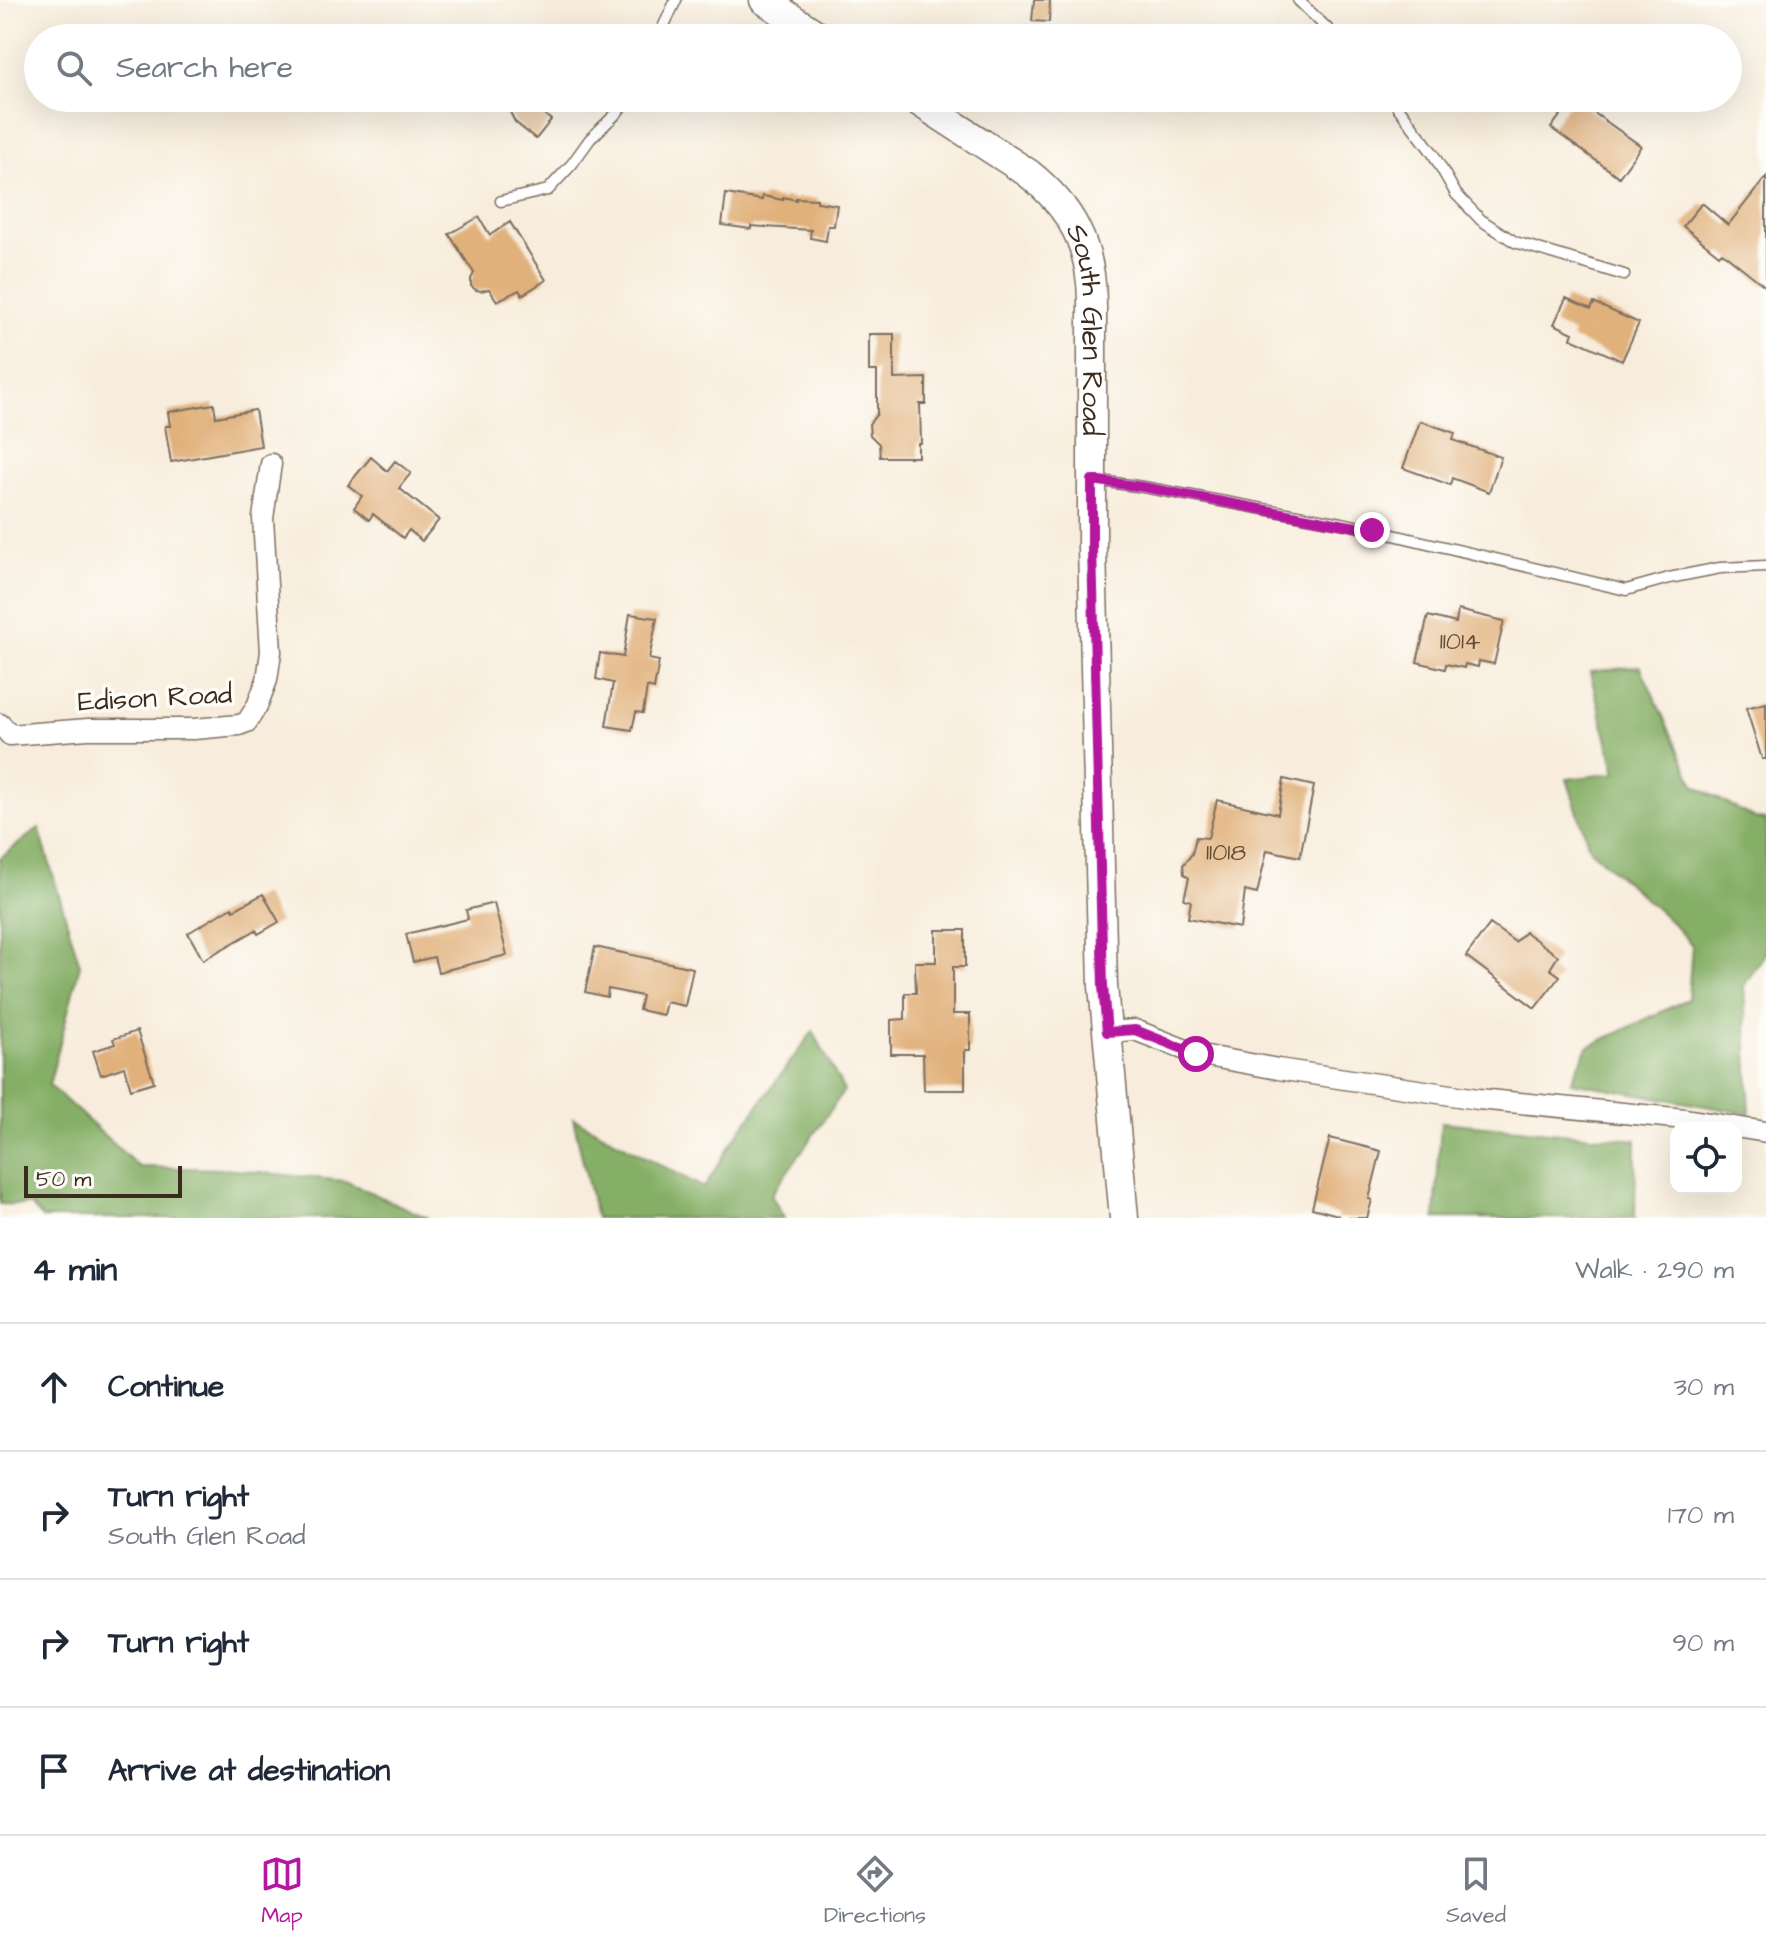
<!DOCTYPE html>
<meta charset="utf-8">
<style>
:root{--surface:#fff;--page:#f6f6f7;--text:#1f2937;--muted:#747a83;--line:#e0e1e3;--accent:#b5179e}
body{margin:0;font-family:"Architects Daughter",sans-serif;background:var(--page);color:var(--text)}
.controls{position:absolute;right:24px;bottom:24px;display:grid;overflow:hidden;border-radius:16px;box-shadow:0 8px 32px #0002}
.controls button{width:72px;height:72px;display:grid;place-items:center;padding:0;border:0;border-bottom:2px solid var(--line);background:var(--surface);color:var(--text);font:40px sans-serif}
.scale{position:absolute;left:24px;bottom:20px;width:158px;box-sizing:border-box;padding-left:8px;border:4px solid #3b2a1e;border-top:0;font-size:22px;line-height:28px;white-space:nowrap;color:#3b2a1e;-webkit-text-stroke:6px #fdfcf7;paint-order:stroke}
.stop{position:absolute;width:24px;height:24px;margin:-18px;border:6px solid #b5179e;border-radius:50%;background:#fff}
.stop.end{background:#b5179e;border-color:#fff;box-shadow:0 2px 8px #0008}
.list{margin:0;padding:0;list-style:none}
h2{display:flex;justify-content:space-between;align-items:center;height:104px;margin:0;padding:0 32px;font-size:34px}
h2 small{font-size:26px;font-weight:400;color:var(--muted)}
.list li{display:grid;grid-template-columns:52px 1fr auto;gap:24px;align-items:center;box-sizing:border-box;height:128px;padding:0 32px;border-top:2px solid var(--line)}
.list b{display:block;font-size:30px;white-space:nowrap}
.list p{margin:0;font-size:26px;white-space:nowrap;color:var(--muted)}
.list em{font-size:26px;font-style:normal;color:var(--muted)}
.icon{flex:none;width:44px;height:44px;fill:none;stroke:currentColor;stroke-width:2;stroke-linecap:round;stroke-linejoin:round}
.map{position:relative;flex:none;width:1766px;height:1218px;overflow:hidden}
.search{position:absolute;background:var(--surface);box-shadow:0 8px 32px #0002;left:24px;right:24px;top:24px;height:88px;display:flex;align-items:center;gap:20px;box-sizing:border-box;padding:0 28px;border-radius:44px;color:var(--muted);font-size:30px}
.sheet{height:616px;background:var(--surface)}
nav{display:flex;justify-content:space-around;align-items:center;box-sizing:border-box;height:112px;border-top:2px solid var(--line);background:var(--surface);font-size:22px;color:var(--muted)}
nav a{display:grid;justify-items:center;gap:4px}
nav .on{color:var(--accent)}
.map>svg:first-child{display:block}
</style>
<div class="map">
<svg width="1766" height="1218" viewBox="0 0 1766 1218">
<rect width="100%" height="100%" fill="#fdfcf7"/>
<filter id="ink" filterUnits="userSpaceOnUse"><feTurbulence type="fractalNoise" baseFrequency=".0125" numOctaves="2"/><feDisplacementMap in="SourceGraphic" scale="16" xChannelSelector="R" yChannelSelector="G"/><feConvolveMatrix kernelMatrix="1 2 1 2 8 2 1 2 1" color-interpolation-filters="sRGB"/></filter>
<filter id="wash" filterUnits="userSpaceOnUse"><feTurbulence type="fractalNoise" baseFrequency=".006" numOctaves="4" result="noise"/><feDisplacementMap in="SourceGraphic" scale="32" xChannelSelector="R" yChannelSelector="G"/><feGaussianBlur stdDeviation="1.8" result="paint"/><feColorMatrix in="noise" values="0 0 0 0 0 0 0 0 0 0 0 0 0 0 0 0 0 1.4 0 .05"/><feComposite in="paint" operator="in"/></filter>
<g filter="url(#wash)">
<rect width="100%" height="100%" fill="#f8eddc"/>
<path fill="#85af66" stroke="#606c42" stroke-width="2" d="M 1640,666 L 1695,786 L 1755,819 L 1766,820 L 1766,952 L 1744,986 L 1750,1114 L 1571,1082 L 1588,1047 L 1688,999 L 1692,945 L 1668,919 L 1590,850 L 1567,779 L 1616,773 L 1590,672 Z
M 39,828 L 80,965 L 49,1085 L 139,1167 L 226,1169 L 345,1181 L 428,1218 L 42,1218 L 30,1205 L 0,1204 L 0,858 Z
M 813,1031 L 844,1091 L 771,1195 L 784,1218 L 596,1218 L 573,1118 L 704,1188 L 734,1139 Z
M 1441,1122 L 1636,1140 L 1635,1218 L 1435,1218 Z"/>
<g id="blocks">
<path fill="#e1b17c" d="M 1034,0 L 1050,0 L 1049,22 L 1032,21 Z
M 503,98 L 532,98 L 536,107 L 551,120 L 536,139 L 515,122 Z
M 1573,98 L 1641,146 L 1619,177 L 1551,128 Z
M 1766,177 L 1766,287 L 1722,252 L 1719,255 L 1683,226 L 1702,203 L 1728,225 Z
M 726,194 L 762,200 L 763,196 L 783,200 L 783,197 L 796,200 L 796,198 L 817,199 L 817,202 L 837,205 L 834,226 L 828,226 L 826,241 L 810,238 L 811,230 L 751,226 L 751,229 L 722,225 Z
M 479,217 L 490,235 L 510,222 L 546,280 L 522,295 L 519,290 L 497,301 L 489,289 L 481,291 L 476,290 L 471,286 L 471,279 L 474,273 L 449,234 Z
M 1566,298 L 1591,309 L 1594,303 L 1639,323 L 1622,361 L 1571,338 L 1573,333 L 1554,324 Z
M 869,334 L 894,334 L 894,379 L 926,378 L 926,404 L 920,404 L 921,443 L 918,443 L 918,457 L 880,457 L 879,444 L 870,435 L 869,424 L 877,414 L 877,371 L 869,371 Z
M 214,404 L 216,417 L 255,410 L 261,446 L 171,462 L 165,426 L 170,426 L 168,412 Z
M 1420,421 L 1455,433 L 1453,440 L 1501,457 L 1489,492 L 1452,478 L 1450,485 L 1403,468 Z
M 371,457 L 387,471 L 395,461 L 411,473 L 399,488 L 439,520 L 422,541 L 409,530 L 403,538 L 373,514 L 369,520 L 354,508 L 362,496 L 348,485 Z
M 1458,610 L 1504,621 L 1494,664 L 1479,661 L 1478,667 L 1465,664 L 1464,668 L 1446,664 L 1445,669 L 1417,662 L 1428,616 L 1456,623 Z
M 630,614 L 657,618 L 649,659 L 659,661 L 654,689 L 647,687 L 643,713 L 636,712 L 632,730 L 606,726 L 613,683 L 596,679 L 600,653 L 623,657 Z
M 1766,703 L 1766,759 L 1762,759 L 1746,708 Z
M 1284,779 L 1314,786 L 1300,857 L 1267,850 L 1257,894 L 1245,891 L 1240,928 L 1188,918 L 1191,901 L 1184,899 L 1189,878 L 1184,874 L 1183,865 L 1192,854 L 1196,837 L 1208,838 L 1217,800 L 1278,814 Z
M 263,894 L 279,922 L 258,934 L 256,930 L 203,960 L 188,933 L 232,907 L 234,910 Z
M 494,903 L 507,955 L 438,972 L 434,957 L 413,962 L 406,934 L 468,919 L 466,910 Z
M 1490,924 L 1515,942 L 1525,932 L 1558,956 L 1550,969 L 1560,976 L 1535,1008 L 1466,956 Z
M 936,930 L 965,930 L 965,967 L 953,967 L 953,1014 L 970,1014 L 970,1050 L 965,1050 L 965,1090 L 924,1090 L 923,1054 L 891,1054 L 891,1020 L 905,1019 L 905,993 L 916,993 L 915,962 L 936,962 Z
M 595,947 L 693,968 L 685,1006 L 666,1002 L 663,1015 L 639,1010 L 642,996 L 608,989 L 607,997 L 585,992 Z
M 137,1031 L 154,1082 L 131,1089 L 124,1067 L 101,1075 L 93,1051 L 115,1044 L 113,1039 Z
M 1330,1138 L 1381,1151 L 1369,1199 L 1372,1200 L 1367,1218 L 1337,1218 L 1338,1215 L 1312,1208 Z"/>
</g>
</g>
<g filter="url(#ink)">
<use href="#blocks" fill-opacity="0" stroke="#7d6e60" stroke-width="2"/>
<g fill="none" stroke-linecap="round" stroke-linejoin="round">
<g stroke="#7d6e60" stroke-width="13">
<path id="lane" d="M 1298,0 L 1337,38
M 658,38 L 676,0
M 1391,98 L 1432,152 L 1456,194 L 1481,220 L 1515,242 L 1624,275
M 501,201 L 548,190 L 572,164 L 590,139 L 617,113 L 627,98
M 1094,480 L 1143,487 L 1347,524 L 1626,590 L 1669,578 L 1720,568 L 1766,566"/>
</g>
<g stroke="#7d6e60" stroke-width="23">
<path id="street" d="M 0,724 L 10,735 L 88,729 L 194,729 L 239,725 L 247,722 L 257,706 L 267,680 L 271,652 L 263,518 L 271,464
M 1107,1032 L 1135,1030 L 1196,1054 L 1278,1069 L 1478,1099 L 1685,1119 L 1766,1132"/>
</g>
<g stroke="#7d6e60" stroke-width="31">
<g id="secondary">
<path d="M 764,0 L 822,38"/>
<path id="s1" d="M 913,98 L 1028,173 C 1072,208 1092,247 1092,303 L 1092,547 L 1103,986 L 1124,1218"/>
</g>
</g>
<use href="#lane" stroke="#fff" stroke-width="10"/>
<use href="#street" stroke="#fff" stroke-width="20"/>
<use href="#secondary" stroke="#fff" stroke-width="28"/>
</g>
</g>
<g fill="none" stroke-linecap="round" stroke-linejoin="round" filter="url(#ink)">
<path stroke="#b5179e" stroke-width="10" d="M 1196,1054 L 1135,1030 L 1107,1032 L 1103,986 L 1092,547 L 1092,480 L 1143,487 L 1372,530"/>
</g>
<g text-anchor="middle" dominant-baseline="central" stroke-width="7" stroke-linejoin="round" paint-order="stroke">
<g font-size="24" fill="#644c36">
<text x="1460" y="642">11014</text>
<text x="1226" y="853">11018</text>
</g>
<g font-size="28" fill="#3b2a1e" stroke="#fdfcf7">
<text stroke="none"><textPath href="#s1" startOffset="314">South Glen Road</textPath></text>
<text transform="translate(155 698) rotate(-3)">Edison Road</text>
</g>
</g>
</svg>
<div class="controls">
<button><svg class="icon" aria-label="locate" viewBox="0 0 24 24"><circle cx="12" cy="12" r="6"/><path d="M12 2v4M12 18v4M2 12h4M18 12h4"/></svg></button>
</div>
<div class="scale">50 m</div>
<div class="stop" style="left:1196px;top:1054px"></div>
<div class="stop end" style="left:1372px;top:530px"></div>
<div class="search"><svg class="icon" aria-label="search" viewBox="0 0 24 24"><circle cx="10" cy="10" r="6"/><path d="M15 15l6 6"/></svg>Search here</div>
</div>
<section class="sheet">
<h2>4 min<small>Walk · 290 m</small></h2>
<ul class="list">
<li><svg class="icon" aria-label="ahead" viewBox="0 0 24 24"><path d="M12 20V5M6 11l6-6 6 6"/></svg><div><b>Continue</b></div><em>30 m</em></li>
<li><svg class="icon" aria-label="right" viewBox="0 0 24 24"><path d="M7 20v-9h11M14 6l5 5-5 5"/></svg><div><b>Turn right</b><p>South Glen Road</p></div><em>170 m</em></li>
<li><svg class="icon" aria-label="right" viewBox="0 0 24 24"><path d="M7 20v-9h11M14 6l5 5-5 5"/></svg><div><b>Turn right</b></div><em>90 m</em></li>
<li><svg class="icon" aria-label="arrive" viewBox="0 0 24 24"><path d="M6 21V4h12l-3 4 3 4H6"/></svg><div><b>Arrive at destination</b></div></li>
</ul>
</section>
<nav>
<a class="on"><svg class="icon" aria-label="map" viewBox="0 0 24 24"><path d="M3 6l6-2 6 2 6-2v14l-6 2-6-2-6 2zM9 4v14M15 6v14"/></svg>Map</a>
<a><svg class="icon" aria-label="directions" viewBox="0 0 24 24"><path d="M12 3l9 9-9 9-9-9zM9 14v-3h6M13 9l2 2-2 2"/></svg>Directions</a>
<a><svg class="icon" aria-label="saved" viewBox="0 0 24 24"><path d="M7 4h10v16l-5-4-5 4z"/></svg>Saved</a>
</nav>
